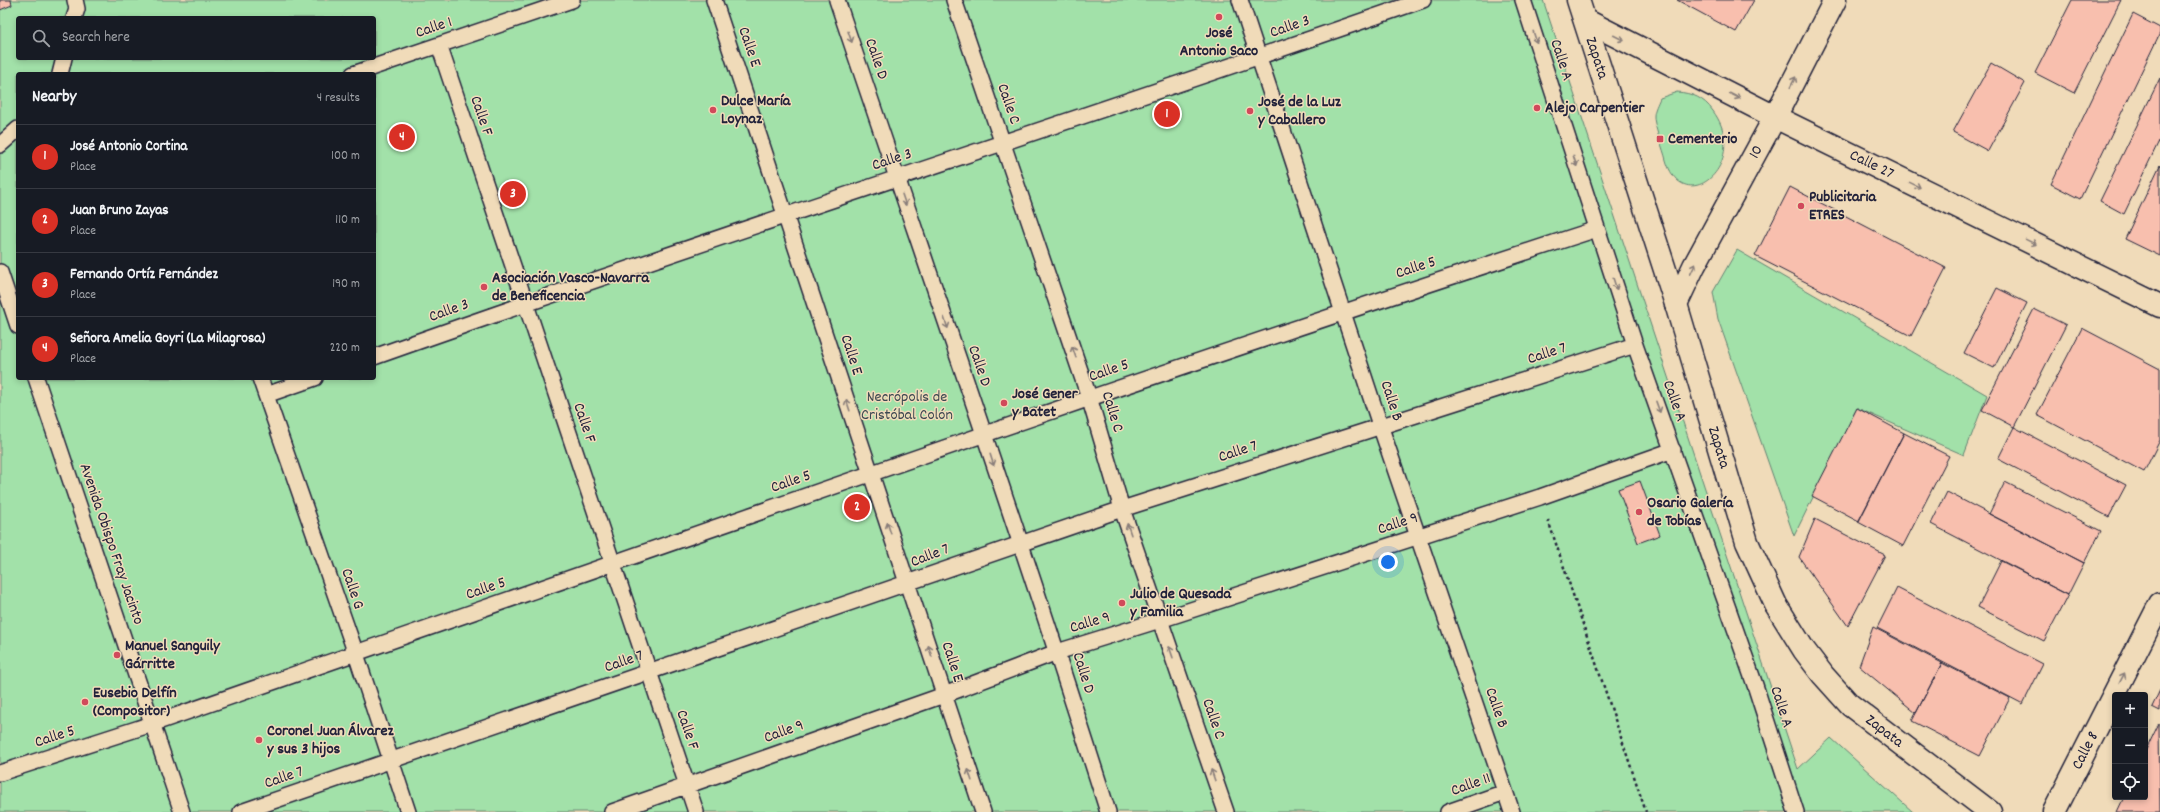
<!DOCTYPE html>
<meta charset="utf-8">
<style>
:root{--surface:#171b24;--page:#242831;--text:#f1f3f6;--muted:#9ea1a6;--line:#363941;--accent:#d93025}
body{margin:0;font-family:Dekko,sans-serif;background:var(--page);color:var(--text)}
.controls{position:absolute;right:12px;bottom:12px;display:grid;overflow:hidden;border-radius:4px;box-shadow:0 2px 6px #0003}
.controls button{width:36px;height:36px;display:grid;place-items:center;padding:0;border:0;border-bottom:1px solid var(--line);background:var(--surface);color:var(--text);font:20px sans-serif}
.you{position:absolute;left:1388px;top:562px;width:14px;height:14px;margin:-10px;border:3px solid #fff;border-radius:50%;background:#1a73e8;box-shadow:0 0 0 6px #1a73e833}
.badge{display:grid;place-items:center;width:26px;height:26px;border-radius:50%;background:var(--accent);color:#fff;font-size:13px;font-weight:700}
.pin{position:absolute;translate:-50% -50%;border:2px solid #fff;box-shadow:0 1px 4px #0006}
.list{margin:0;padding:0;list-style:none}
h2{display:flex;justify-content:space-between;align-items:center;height:52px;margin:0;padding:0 16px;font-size:17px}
h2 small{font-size:13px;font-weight:400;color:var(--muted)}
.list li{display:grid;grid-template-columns:26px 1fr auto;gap:12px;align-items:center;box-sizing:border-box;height:64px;padding:0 16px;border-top:1px solid var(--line)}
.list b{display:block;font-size:15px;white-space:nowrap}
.list p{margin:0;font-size:13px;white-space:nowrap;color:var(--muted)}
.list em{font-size:13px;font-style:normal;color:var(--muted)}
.icon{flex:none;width:22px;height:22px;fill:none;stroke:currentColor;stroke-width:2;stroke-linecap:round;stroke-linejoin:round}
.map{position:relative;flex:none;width:2160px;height:812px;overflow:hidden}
.search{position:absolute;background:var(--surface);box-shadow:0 2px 6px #0003;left:16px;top:16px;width:360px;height:44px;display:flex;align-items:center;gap:10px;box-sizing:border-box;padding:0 14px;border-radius:4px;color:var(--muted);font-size:15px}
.panel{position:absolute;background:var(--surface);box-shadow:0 2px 6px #0003;left:16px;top:72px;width:360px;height:308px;border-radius:4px}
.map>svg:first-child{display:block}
</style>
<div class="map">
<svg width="2160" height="812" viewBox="0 0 2160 812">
<rect width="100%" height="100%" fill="#f0dbb9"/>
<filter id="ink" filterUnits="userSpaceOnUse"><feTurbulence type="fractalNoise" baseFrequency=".025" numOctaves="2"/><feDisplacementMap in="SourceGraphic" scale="8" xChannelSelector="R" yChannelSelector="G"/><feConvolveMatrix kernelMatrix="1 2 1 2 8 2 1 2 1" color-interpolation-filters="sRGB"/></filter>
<g filter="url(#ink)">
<path fill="#a2e1a9" stroke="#628272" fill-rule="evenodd" d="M 0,0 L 1543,0 L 1798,769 L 1831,738 L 1913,812 L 0,812 ZM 18,18 L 374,18 L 374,58 L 18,58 ZM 18,74 L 374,74 L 374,378 L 18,378 Z
M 1677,92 C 1692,93 1704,98 1713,111 C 1752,164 1683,220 1666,160 C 1664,151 1653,123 1654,116 C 1654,110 1658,103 1660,98 Z
M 1737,250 L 1987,395 L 1964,455 L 1857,408 L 1794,536 L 1718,319 L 1713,292 Z"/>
<path fill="#f8bfae" stroke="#22223b" d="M 0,0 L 11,0 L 12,5 L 0,10 Z
M 1677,0 L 1754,0 L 1736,32 Z
M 2072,0 L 2121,0 L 2074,93 L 2035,73 Z
M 2133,14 L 2160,28 L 2160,33 L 2080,199 L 2051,184 Z
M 1991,63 L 2025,83 L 1988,151 L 1953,132 Z
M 2160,78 L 2160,139 L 2124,214 L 2100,201 Z
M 2160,165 L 2160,256 L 2125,239 Z
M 1790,187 L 1946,268 L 1911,336 L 1755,256 Z
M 1997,288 L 2027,303 L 1994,368 L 1964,353 Z
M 2034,309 L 2066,325 L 2014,427 L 1982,410 Z
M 2082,328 L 2160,369 L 2160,440 L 2144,472 L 2037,415 Z
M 1857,408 L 1904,433 L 1859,521 L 1812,496 Z
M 2014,427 L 2126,485 L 2109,517 L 1998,459 Z
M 1904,433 L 1949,456 L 1903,546 L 1858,522 Z
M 1640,481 L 1660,535 L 1638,543 L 1618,489 Z
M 2005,482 L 2101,531 L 2084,563 L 1989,514 Z
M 1947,492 L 2084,563 L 2068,595 L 1931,524 Z
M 1815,519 L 1885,555 L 1848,626 L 1799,557 Z
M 2001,561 L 2068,595 L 2044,641 L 1978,607 Z
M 1897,588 L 2043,664 L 2023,704 L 1877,628 Z
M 1873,627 L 1942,663 L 1916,713 L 1859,666 Z
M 1942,663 L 2010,698 L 1980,756 L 1912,721 Z
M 2160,690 L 2160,711 L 2152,707 Z
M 2159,723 L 2160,812 L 2117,812 L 2124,797 L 2145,797 L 2145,752 Z"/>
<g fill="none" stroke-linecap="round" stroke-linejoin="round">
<g stroke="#22223b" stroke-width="18">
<path id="service" d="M 714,0 L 983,812
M 837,0 C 928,271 1022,540 1108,812
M 954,0 L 1089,397 L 1122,509 L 1226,812
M 1240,0 L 1380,425 L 1512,812
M 1523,0 L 1635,345 L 1755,685 L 1796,812
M 74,18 L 77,9 L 75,0
M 439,45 L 696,812
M 60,74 L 64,58
M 353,74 L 572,0
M 0,145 L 18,129
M 0,272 L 18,326
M 374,357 C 722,233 1074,122 1423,0
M 36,378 L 182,812
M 260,378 L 356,654 L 408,812
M 266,395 L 315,378
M 0,773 L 152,724 C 633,557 1112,386 1597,229
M 241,812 L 1122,509 L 1635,345
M 612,812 L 944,695 L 1057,652 L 1160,620 L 1540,497 L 1673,450
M 1448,812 L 1505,792"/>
</g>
<g stroke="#22223b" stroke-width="25">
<g id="minor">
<path id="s1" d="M 1585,20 L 1775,117 L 2160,306"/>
<path id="s2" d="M 1676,304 L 1694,266 L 1775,117 L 1835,0"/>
<path id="s3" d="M 2054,812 L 2160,604"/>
</g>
</g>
<g stroke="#22223b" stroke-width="25">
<g id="secondary">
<path id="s4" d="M 1578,0 L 1676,304 L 1747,542 L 1776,605 L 1804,650 L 1823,675 L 1850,705 L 1990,812"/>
</g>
</g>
<path stroke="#22223b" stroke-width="2.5" stroke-dasharray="3 3" stroke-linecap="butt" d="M 1548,520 L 1646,812"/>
<use href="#service" stroke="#f0dbb9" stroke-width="15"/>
<use href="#minor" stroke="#f0dbb9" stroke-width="22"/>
<use href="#secondary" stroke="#f0dbb9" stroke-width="22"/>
</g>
<defs><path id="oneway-shaft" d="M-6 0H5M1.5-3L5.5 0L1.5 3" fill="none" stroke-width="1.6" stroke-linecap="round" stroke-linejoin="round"/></defs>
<g stroke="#897e7a">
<use href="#oneway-shaft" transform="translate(850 37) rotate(71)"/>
<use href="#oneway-shaft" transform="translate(1535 37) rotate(72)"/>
<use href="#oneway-shaft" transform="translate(1619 38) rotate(27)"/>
<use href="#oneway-shaft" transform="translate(1793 82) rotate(-63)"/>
<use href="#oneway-shaft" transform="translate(1735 96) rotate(27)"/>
<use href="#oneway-shaft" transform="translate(1575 161) rotate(72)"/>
<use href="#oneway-shaft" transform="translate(1915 185) rotate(26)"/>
<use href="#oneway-shaft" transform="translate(904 200) rotate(71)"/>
<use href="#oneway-shaft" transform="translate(2031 242) rotate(26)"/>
<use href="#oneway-shaft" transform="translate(1693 269) rotate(-64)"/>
<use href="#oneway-shaft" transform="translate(1615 284) rotate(72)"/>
<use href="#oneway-shaft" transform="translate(946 323) rotate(71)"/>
<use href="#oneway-shaft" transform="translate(1074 352) rotate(-109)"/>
<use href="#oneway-shaft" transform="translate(848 405) rotate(-108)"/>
<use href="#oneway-shaft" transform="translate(1658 407) rotate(70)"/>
<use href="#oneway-shaft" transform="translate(992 460) rotate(72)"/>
<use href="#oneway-shaft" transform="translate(889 528) rotate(-108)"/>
<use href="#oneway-shaft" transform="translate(1129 529) rotate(-109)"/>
<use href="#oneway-shaft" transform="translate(930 651) rotate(-108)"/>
<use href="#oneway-shaft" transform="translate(1171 652) rotate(-109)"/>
<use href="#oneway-shaft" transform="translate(2122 678) rotate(-63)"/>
<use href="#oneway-shaft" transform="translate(970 775) rotate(-108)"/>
<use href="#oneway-shaft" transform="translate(1213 775) rotate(-109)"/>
</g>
</g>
<g fill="#d1495b" stroke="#f0dbb9" stroke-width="1.5">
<circle cx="1219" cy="17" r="4"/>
<circle cx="1537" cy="108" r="4"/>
<circle cx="713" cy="110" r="4"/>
<circle cx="1250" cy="111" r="4"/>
<rect x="1656" y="135" width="8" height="8" rx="2"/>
<circle cx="1801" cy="206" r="4"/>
<circle cx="484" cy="287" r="4"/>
<circle cx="1004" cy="403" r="4"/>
<circle cx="1639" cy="512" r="4"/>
<circle cx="1122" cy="603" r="4"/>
<circle cx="117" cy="655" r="4"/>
<circle cx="85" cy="702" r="4"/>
<circle cx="259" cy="740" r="4"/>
</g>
<g text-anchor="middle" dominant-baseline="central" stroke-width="3" stroke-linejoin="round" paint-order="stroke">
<g font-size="16" fill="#22223b" stroke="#f0dbb9">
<text transform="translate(1290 27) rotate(-19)">Calle 3</text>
<text transform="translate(434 28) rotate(-19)">Calle 1</text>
<text transform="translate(749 47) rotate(71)">Calle E</text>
<text stroke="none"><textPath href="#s4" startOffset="61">Zapata</textPath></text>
<text transform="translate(876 59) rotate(71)">Calle D</text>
<text transform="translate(1561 60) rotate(72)">Calle A</text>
<text transform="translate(1008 104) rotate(71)">Calle C</text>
<text transform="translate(481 116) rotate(71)">Calle F</text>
<text stroke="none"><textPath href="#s2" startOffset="172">10</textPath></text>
<text transform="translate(892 160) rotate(-18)">Calle 3</text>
<text stroke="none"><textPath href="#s1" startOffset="321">Calle 27</textPath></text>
<text transform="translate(1416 268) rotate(-18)">Calle 5</text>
<text transform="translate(449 311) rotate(-20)">Calle 3</text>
<text transform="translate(1547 354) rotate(-18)">Calle 7</text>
<text transform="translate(851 355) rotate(72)">Calle E</text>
<text transform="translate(979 366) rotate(71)">Calle D</text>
<text transform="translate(1109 371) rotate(-19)">Calle 5</text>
<text transform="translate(1391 401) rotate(72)">Calle B</text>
<text transform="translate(1674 401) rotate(70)">Calle A</text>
<text transform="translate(1112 412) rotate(73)">Calle C</text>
<text transform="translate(584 423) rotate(71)">Calle F</text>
<text stroke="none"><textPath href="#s4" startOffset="469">Zapata</textPath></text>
<text transform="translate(1238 452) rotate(-18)">Calle 7</text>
<text transform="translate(791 482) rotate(-19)">Calle 5</text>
<text transform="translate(1398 524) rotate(-18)">Calle 9</text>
<text transform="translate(111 544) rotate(71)">Avenida Obispo Fray Jacinto</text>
<text transform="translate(930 556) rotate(-21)">Calle 7</text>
<text transform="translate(352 589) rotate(71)">Calle G</text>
<text transform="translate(486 589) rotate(-19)">Calle 5</text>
<text transform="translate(1090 623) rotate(-17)">Calle 9</text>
<text transform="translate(624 662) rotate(-19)">Calle 7</text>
<text transform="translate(952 662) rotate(72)">Calle E</text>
<text transform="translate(1083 673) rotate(72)">Calle D</text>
<text transform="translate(1781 707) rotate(72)">Calle A</text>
<text transform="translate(1496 708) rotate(71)">Calle B</text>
<text transform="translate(1213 719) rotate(71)">Calle C</text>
<text transform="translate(687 730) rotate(71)">Calle F</text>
<text stroke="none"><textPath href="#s4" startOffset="805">Zapata</textPath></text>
<text transform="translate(784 732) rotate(-20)">Calle 9</text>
<text transform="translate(55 737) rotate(-18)">Calle 5</text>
<text stroke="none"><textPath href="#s3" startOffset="69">Calle 8</textPath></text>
<text transform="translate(284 778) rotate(-19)">Calle 7</text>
<text transform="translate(1471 785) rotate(-20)">Calle 11</text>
</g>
<g font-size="16" font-weight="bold" fill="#22223b" stroke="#f0dbb9" text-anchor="start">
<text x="1219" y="33" text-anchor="middle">José<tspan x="1219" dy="18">Antonio Saco</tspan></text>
<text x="721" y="101">Dulce María<tspan x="721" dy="18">Loynaz</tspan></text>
<text x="1258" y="102">José de la Luz<tspan x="1258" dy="18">y Caballero</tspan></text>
<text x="1545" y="108">Alejo Carpentier</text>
<text x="1668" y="139">Cementerio</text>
<text x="1809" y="197">Publicitaria<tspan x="1809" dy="18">ETRES</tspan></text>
<text x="492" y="278">Asociación Vasco-Navarra<tspan x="492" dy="18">de Beneficencia</tspan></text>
<text x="1012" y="394">José Gener<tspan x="1012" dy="18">y Batet</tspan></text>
<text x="1647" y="503">Osario Galería<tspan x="1647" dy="18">de Tobías</tspan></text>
<text x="1130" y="594">Julio de Quesada<tspan x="1130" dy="18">y Familia</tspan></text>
<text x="125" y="646">Manuel Sanguily<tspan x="125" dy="18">Gárritte</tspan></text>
<text x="93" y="693">Eusebio Delfín<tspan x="93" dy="18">(Compositor)</tspan></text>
<text x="267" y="731">Coronel Juan Álvarez<tspan x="267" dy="18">y sus 3 hijos</tspan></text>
</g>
<g font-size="16" fill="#3c4851" stroke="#f0dbb9">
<text x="907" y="397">Necrópolis de<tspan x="907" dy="18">Cristóbal Colón</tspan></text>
</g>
</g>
</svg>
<div class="controls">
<button>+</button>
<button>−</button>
<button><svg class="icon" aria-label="locate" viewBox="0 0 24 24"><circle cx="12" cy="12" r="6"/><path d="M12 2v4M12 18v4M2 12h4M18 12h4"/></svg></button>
</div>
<div class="you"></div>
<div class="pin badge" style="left:1167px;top:114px">1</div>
<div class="pin badge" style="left:857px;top:507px">2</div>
<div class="pin badge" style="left:513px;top:194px">3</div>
<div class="pin badge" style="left:402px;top:137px">4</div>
<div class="search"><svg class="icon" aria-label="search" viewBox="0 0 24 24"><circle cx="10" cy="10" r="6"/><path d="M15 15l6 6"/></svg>Search here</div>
<section class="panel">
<h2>Nearby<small>4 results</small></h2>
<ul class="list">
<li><span class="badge">1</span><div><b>José Antonio Cortina</b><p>Place</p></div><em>100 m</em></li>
<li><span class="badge">2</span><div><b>Juan Bruno Zayas</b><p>Place</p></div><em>110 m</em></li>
<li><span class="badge">3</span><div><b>Fernando Ortíz Fernández</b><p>Place</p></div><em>190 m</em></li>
<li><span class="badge">4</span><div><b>Señora Amelia Goyri (La Milagrosa)</b><p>Place</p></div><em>220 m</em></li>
</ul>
</section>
</div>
